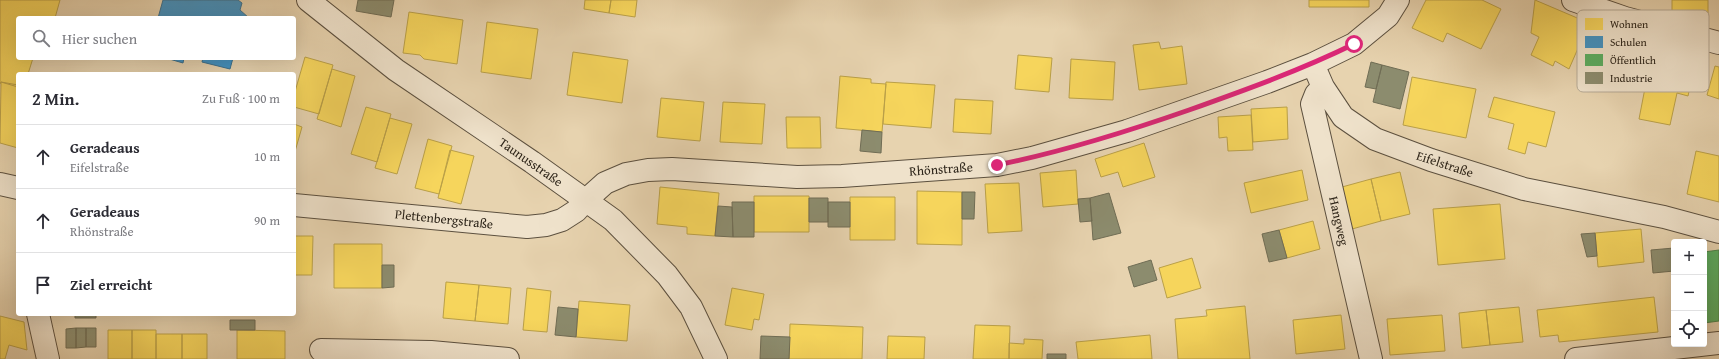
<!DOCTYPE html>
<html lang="de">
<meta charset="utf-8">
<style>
:root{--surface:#fff;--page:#f7f7f7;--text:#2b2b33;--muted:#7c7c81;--line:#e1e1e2}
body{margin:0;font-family:"Gentium Book Plus",serif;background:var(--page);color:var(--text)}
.controls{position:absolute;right:12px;bottom:12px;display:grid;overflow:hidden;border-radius:4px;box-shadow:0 4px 16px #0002}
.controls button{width:36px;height:36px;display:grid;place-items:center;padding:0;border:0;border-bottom:1px solid var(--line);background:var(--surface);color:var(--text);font:20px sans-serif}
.stop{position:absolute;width:12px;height:12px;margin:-9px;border:3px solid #db2777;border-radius:50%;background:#fff}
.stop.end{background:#db2777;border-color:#fff;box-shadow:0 1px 4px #0008}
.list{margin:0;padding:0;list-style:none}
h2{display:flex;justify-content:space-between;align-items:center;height:52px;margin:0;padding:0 16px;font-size:17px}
h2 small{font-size:13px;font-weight:400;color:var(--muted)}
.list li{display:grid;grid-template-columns:26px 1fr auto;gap:12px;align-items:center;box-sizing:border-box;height:64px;padding:0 16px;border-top:1px solid var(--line)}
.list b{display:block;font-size:15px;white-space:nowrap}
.list p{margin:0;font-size:13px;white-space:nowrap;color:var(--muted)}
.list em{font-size:13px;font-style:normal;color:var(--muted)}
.icon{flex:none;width:22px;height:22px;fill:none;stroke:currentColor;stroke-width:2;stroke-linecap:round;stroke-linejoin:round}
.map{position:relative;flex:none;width:1719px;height:359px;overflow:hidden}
.search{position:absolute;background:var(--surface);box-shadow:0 4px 16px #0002;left:16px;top:16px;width:280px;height:44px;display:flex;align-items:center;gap:10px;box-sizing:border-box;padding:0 14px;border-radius:4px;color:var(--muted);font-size:15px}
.panel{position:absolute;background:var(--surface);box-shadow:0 4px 16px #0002;left:16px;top:72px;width:280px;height:244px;border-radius:4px}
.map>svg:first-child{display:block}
</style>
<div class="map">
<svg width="1719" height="359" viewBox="0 0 1719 359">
<rect width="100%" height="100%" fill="#e7d3af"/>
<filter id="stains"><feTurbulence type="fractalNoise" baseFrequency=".005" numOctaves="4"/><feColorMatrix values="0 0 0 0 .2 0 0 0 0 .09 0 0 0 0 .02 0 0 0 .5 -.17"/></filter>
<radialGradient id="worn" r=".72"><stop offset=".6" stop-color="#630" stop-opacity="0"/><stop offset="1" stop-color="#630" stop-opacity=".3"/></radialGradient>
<path fill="#f6d55c" stroke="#baa048" d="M 0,0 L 60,0 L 55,18 L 18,18 L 18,58 L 33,58 L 28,74 L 18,74 L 18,87 L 1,82 L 0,84 Z
M 585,0 L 611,0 L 609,13 L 584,9 Z
M 611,0 L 637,0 L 635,17 L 609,13 Z
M 1309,0 L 1369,0 L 1369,7 L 1309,7 Z
M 1426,0 L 1482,0 L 1501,9 L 1481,49 L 1447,33 L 1443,42 L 1412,28 Z
M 1535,0 L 1589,23 L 1569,69 L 1555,61 L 1553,66 L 1531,55 L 1539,37 L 1531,33 Z
M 1672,0 L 1708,0 L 1708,17 L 1672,16 Z
M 409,12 L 463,20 L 457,64 L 424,59 L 420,55 L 403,53 Z
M 487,22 L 538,29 L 531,79 L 481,72 Z
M 1626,39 L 1697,55 L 1688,96 L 1677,93 L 1670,125 L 1639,119 L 1645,88 L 1628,84 L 1629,81 L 1618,79 Z
M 1159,42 L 1161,49 L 1182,46 L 1187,84 L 1139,90 L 1133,45 Z
M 573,52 L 628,60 L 622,103 L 567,95 Z
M 1018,55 L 1052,58 L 1049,92 L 1015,89 Z
M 305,57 L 333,65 L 319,114 L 294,107 L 294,95 Z
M 1071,59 L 1115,62 L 1113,100 L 1069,98 Z
M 1715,66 L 1719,67 L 1719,99 L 1707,95 Z
M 332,69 L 355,76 L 341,127 L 317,119 Z
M 840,76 L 871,79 L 871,83 L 886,84 L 882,132 L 836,128 Z
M 1412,77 L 1476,89 L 1466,138 L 1403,125 Z
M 1,82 L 18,85 L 18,148 L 0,143 Z
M 886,82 L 935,85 L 931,128 L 883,124 Z
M 1494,97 L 1555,112 L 1546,147 L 1528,142 L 1525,154 L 1508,149 L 1514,124 L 1488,117 Z
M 661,98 L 704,102 L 700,141 L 657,137 Z
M 955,99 L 993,101 L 991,134 L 953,132 Z
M 723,102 L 765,104 L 762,144 L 720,142 Z
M 366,107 L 391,114 L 377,162 L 351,154 Z
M 1287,107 L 1288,139 L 1253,142 L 1251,109 Z
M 1251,115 L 1253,150 L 1228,151 L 1227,137 L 1219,138 L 1218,117 Z
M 786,117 L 820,117 L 821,148 L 787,148 Z
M 390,118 L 412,124 L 397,174 L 375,168 Z
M 294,124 L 302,127 L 294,155 Z
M 428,139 L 452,146 L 439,194 L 415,188 Z
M 1144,143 L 1155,177 L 1123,187 L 1118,172 L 1101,177 L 1095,159 Z
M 450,150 L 474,156 L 461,204 L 438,198 Z
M 1696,151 L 1719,156 L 1719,202 L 1687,194 Z
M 1076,170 L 1078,204 L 1043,207 L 1040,173 Z
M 1302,170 L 1308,200 L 1251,213 L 1244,183 Z
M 1400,172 L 1410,214 L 1381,221 L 1371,179 Z
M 1371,179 L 1381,221 L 1352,229 L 1342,187 Z
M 1019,183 L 1022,231 L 988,233 L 985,184 Z
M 660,187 L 719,193 L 715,236 L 687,234 L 687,227 L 657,224 Z
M 917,191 L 962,192 L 962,245 L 917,244 Z
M 754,196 L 809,196 L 809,232 L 754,232 Z
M 850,197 L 895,197 L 895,240 L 850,240 Z
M 1500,204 L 1505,259 L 1438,265 L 1433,209 Z
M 1313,221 L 1320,249 L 1287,258 L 1279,230 Z
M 1641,229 L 1644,262 L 1598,267 L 1595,233 Z
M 294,236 L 313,236 L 312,275 L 294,275 Z
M 334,244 L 382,244 L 382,288 L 334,288 Z
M 1192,258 L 1201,288 L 1167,298 L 1159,268 Z
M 446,282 L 479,285 L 475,321 L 443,318 Z
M 479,285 L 511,288 L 508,324 L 475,321 Z
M 527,288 L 551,291 L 547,332 L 523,330 Z
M 732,288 L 764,294 L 759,320 L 754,319 L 752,330 L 725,325 Z
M 1654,297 L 1658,332 L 1559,342 L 1558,335 L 1540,337 L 1537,310 Z
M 579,301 L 630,305 L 627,341 L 576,337 Z
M 1245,306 L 1250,359 L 1178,359 L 1175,319 L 1207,316 L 1206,310 Z
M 1519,307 L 1523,342 L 1490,345 L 1486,310 Z
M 1486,310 L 1490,345 L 1462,348 L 1459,313 Z
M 1341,315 L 1345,349 L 1296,354 L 1293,320 Z
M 1442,315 L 1445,351 L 1390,355 L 1387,319 Z
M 0,316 L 24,322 L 27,350 L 9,345 L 5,359 L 0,359 Z
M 790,324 L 863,327 L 862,359 L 789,359 Z
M 975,325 L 1010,326 L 1009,359 L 973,359 Z
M 108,330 L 132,330 L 132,359 L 108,359 Z
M 132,330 L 156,330 L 156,359 L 132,359 Z
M 237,330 L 285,331 L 285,359 L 237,359 Z
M 156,334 L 182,334 L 182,359 L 156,359 Z
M 182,334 L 207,334 L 207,359 L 182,359 Z
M 1150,335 L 1152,359 L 1078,359 L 1076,342 Z
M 888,336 L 925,337 L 924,359 L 887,359 Z
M 1024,339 L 1043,340 L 1042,359 L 1009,359 L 1009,343 L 1024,344 Z"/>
<path fill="#4393c3" stroke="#3c7290" d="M 163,0 L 238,0 L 242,3 L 240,10 L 249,18 L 158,18 Z
M 166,58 L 184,58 L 183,63 Z
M 203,58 L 233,58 L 230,69 L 202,62 Z"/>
<path fill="#5aae61" stroke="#4c854c" d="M 1719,250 L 1719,321 L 1704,323 L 1704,252 Z"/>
<path fill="#8c8c6e" stroke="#706d55" d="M 358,0 L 394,0 L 391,17 L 356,11 Z
M 1371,62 L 1382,65 L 1376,89 L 1365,87 Z
M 1382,65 L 1409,72 L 1400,109 L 1373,102 Z
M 862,130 L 882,132 L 881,153 L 860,151 Z
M 962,192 L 975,192 L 974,219 L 962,219 Z
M 1109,193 L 1121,233 L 1093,240 L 1090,198 Z
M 809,198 L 828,198 L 828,222 L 809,222 Z
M 1090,198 L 1092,221 L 1080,222 L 1078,199 Z
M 732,202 L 754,202 L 754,237 L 733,237 Z
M 828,202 L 850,202 L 850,227 L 828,227 Z
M 718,206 L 732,207 L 733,237 L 715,236 Z
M 1279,230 L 1287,258 L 1269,262 L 1262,234 Z
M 1595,233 L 1597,256 L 1587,257 L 1581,234 Z
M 1674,248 L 1674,271 L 1653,273 L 1651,250 Z
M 1151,260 L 1157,280 L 1134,287 L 1128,267 Z
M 382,265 L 394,265 L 394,287 L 382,288 Z
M 558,307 L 578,309 L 576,337 L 555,335 Z
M 75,314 L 96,314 L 96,318 L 75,318 Z
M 230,320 L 255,320 L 255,330 L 230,330 Z
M 76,328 L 76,348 L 66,348 L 66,329 Z
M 76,328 L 86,328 L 86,347 L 76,348 Z
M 86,328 L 96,328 L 96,347 L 86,347 Z
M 761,336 L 790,337 L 789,359 L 760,359 Z
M 1047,354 L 1066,354 L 1066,359 L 1047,359 Z"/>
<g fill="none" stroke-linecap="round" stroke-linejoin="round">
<g stroke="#5c503f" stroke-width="24">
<path id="minor" d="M 308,0 L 396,70 L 532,162 L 613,220 L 667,275 L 691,307 L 716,359
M 1398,0 L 1388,16 L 1354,44 L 1313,64 L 1323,87 L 1343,117 L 1375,139 L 1431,160 L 1524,189 L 1664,217 L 1719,232
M 1573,0 L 1625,18 L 1719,43
M 1323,87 L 1316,94 L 1312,104 L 1371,359
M 0,184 L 18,188
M 294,205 L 527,227 L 546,225 L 562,220 L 576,211 L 586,200 L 605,183 L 626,174 L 648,170 L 672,169 L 797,177 L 842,176 L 997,165 L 1032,158 L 1127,131 L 1267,82 L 1313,64
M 38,314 L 48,359
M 321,350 L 431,352 L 508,359
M 1576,359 L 1719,343"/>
</g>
<use href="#minor" stroke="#efe2cb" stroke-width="22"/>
</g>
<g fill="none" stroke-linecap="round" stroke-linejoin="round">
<path stroke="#db2777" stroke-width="5" d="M 997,165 C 1062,152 1126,132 1189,110 C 1245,90 1301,70 1354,44"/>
</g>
<g text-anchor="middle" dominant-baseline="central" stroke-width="4" stroke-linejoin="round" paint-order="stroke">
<g font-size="13" fill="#2d251a" stroke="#efe2cb">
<text transform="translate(531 162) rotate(35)">Taunusstraße</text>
<text transform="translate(1445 164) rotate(18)">Eifelstraße</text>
<text transform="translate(941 169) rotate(-4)">Rhönstraße</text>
<text transform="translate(444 219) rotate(6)">Plettenbergstraße</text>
<text transform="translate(1339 221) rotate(77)">Hangweg</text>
</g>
</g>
<rect x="1577" y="10" width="132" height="82" rx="6" fill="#efe2cb" stroke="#b5a996" stroke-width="1"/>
<rect x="1585" y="18" width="18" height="12" fill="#f6d55c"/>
<rect x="1585" y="36" width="18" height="12" fill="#4393c3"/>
<rect x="1585" y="54" width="18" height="12" fill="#5aae61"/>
<rect x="1585" y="72" width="18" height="12" fill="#8c8c6e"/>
<g font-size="11" fill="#2d251a">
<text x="1610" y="28">Wohnen</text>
<text x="1610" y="46">Schulen</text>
<text x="1610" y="64">Öffentlich</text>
<text x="1610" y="82">Industrie</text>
</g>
<rect width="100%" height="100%" filter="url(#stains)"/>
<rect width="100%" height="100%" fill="url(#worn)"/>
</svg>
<div class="controls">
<button>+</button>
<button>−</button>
<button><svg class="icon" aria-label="locate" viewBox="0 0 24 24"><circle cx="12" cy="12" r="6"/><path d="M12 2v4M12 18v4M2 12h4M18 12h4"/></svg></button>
</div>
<div class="stop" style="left:1354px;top:44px"></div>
<div class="stop end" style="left:997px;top:165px"></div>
<div class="search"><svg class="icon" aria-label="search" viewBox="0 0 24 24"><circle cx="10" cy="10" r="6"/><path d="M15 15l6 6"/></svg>Hier suchen</div>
<section class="panel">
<h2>2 Min.<small>Zu Fuß · 100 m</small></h2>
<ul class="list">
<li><svg class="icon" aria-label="ahead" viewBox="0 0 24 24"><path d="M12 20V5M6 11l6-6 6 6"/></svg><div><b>Geradeaus</b><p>Eifelstraße</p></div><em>10 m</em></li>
<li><svg class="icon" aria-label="ahead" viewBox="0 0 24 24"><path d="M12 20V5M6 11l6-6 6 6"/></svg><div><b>Geradeaus</b><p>Rhönstraße</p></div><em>90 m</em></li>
<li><svg class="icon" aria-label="arrive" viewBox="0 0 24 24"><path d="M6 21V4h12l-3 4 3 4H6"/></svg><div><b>Ziel erreicht</b></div></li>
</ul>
</section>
</div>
